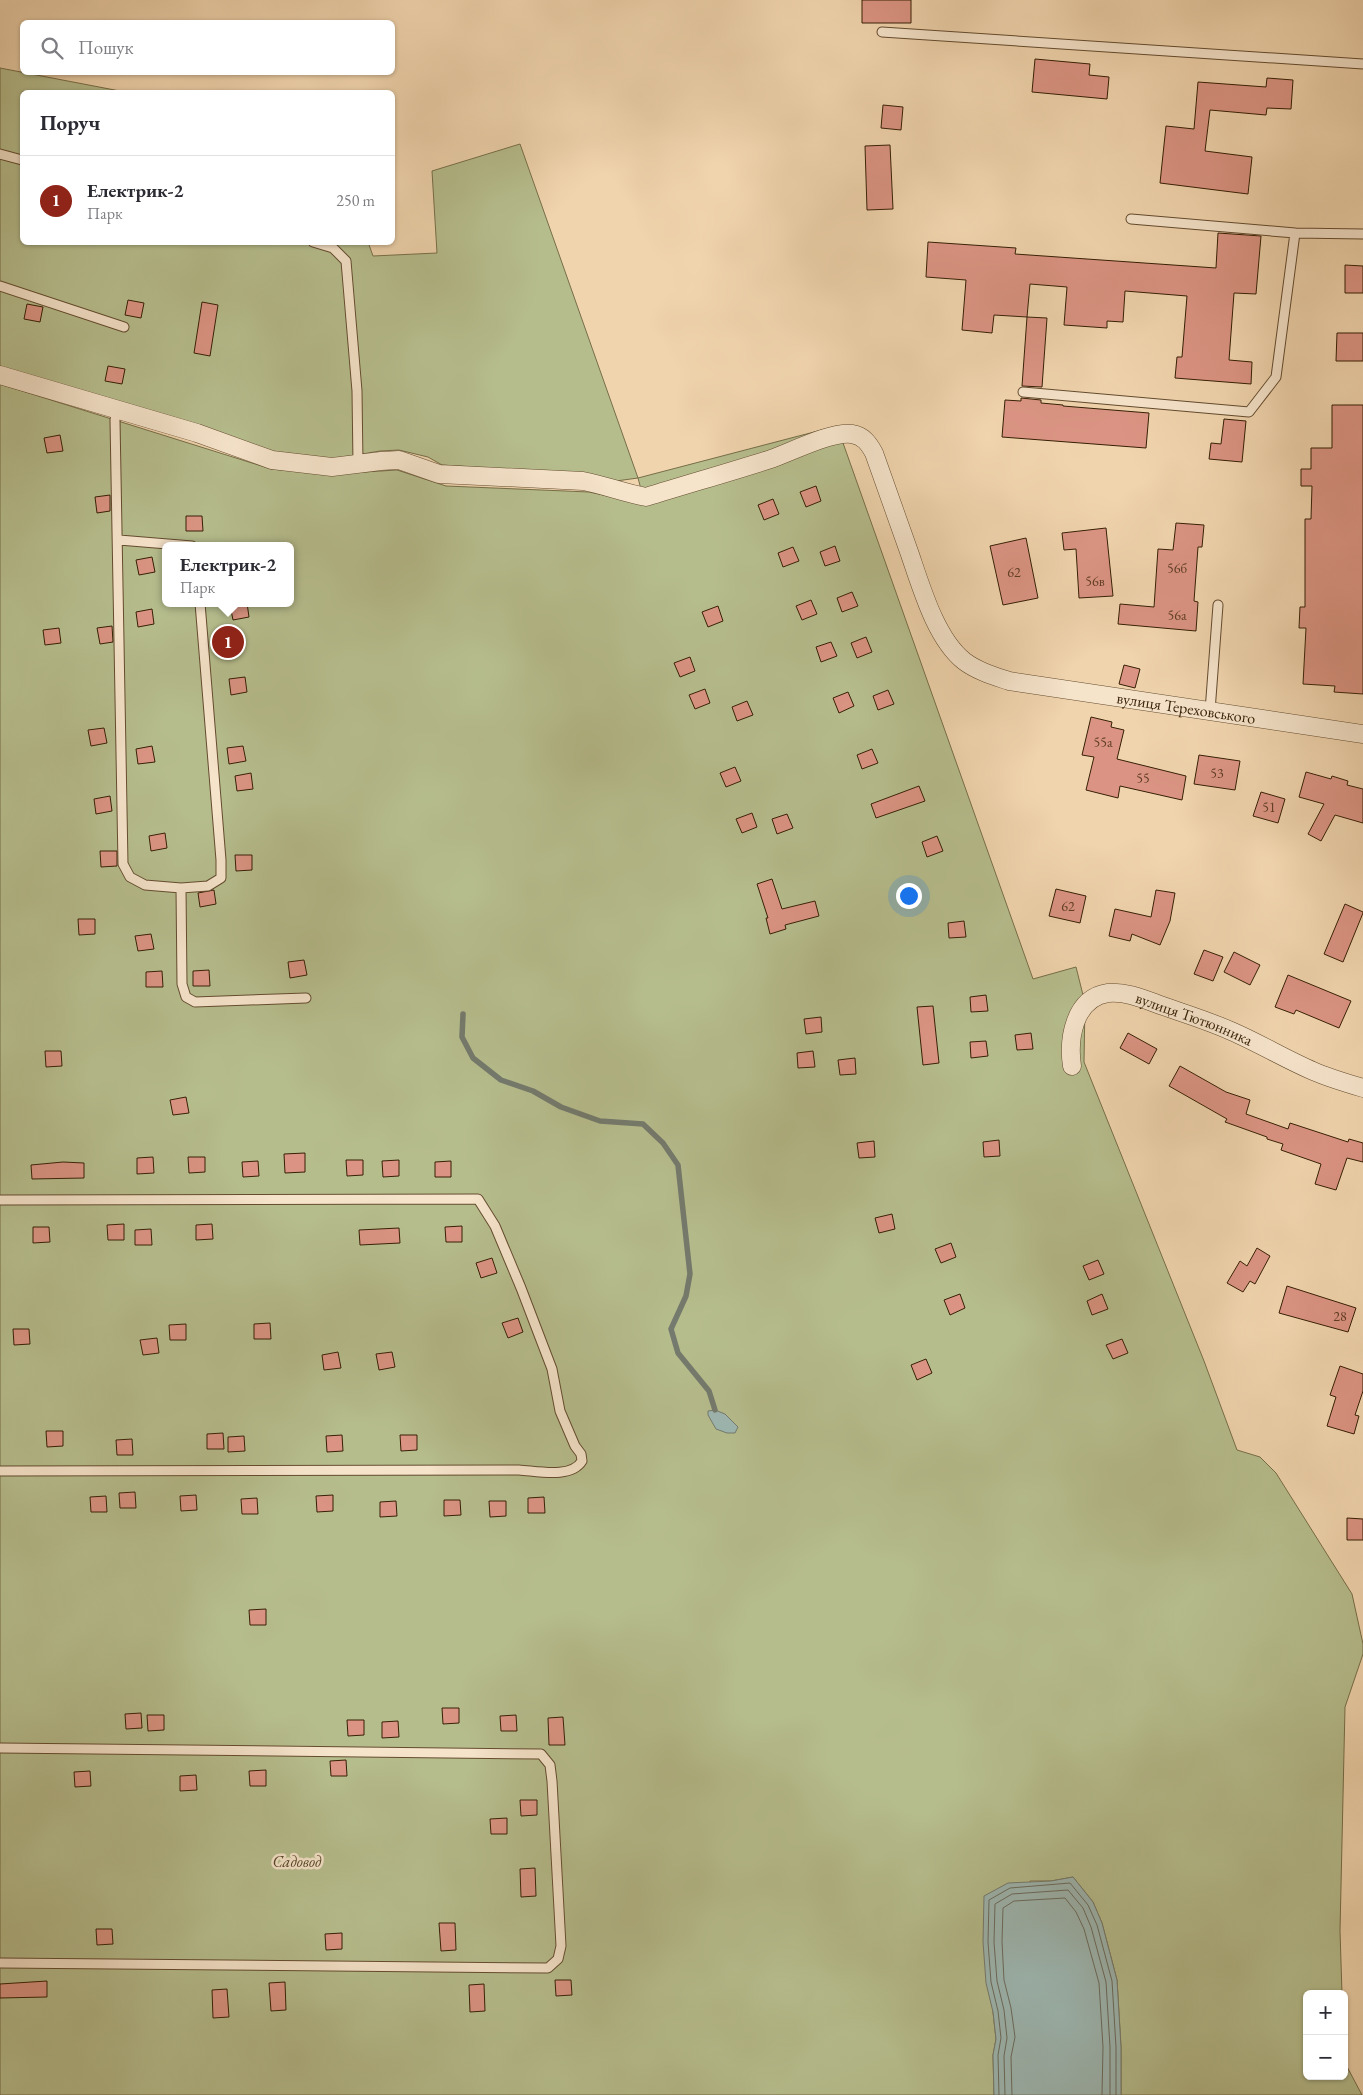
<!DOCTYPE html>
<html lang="uk">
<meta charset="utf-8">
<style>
:root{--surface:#fff;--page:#f2f2f3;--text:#2b2b33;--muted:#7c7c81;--line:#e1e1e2;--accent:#8f2418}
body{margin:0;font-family:"EB Garamond",serif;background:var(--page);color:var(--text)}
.controls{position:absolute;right:15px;bottom:15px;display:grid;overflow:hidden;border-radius:8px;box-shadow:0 1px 4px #0004}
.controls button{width:45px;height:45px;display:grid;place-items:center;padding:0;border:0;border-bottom:1px solid var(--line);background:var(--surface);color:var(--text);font:25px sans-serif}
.you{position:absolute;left:908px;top:895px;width:18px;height:18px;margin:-12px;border:4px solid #fff;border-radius:50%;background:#1a73e8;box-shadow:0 0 0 8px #1a73e833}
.badge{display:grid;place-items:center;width:32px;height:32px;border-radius:50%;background:var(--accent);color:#fff;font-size:16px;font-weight:700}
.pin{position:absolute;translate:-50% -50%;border:2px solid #fff;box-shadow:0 1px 5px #0006}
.popup{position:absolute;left:162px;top:542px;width:132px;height:65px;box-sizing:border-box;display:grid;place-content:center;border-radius:8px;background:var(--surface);filter:drop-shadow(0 1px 4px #0005);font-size:16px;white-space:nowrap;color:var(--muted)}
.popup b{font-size:19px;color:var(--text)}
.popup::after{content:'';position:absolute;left:50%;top:100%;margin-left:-10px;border:10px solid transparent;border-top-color:var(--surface)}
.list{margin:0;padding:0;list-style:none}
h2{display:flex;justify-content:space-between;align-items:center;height:65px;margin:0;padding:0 20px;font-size:21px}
h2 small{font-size:16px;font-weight:400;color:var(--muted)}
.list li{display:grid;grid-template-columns:32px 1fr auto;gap:15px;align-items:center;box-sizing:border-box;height:90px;padding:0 20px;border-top:1px solid var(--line)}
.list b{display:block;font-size:19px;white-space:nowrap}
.list p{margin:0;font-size:16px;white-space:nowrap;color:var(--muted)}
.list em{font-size:16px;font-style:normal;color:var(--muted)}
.icon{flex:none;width:28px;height:28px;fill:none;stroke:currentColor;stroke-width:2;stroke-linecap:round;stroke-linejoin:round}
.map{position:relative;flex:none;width:1363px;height:2095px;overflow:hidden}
.search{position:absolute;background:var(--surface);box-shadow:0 1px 4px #0004;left:20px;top:20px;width:375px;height:55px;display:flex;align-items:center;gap:12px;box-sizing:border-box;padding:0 18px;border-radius:8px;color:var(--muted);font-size:19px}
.panel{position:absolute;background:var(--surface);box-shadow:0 1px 4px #0004;left:20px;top:90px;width:375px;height:155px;border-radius:8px}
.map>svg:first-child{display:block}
</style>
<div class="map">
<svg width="1363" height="2095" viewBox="0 0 1363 2095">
<rect width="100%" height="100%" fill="#f0d4ad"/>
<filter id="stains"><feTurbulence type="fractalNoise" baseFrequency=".004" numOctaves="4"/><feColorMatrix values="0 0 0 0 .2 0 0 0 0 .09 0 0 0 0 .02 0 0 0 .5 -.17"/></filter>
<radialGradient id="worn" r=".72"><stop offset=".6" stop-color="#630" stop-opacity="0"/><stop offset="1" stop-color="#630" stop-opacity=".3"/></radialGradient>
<path fill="#b6bd8d" stroke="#766e49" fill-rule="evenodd" d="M 0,68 L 125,92 L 22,92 L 22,242 L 368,242 L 373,256 L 437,253 L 432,171 L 520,144 L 638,478 L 837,426 L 1033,979 L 1076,967 L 1085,1003 L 1084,1062 L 1204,1361 L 1237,1450 L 1260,1457 L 1276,1473 L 1352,1594 L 1363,1644 L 1363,1654 L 1345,1707 L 1340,1931 L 1342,1994 L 1307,1994 L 1307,2076 L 1344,2076 L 1344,2061 L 1362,2095 L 1121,2095 L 1121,2047 L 1117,1980 L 1102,1923 L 1093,1902 L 1073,1877 L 1051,1881 L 1030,1881 L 993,2012 L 996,2039 L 993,2055 L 994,2095 L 0,2095 L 0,384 L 271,469 L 333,474 L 397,470 L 446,486 L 589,492 L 645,504 L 638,478 L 616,481 L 594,475 L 442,465 L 428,457 L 399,450 L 380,451 L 332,459 L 276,453 L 0,367 ZM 166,546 L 290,546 L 290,603 L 166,603 Z"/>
<path fill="#9db7b2" stroke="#747a6d" d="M 715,1410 L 725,1414 L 738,1427 L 735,1433 L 727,1433 L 716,1429 L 708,1415 L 708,1411 Z
M 1073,1877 L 1093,1902 L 1102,1923 L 1117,1980 L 1121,2047 L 1121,2095 L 994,2095 L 993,2055 L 996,2039 L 993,2012 L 986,1983 L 983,1942 L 984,1896 L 1008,1883 L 1051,1881 Z"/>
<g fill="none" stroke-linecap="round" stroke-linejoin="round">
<path stroke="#6a6b5c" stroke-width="1" d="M 999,2095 L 998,2055 L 1001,2038 L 998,2011 L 991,1982 L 988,1942 L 989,1900 L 1010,1888 L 1070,1883 L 1088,1905 L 1097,1925 L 1112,1981 L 1116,2047 L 1116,2095
M 1005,2095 L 1004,2056 L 1007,2038 L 1004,2010 L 997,1981 L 994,1942 L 995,1904 L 1012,1894 L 1068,1890 L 1083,1908 L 1091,1927 L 1106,1982 L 1110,2047 L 1110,2095
M 1012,2095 L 1011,2057 L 1015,2037 L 1011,2008 L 1004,1980 L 1002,1942 L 1003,1908 L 1014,1901 L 1065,1898 L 1076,1912 L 1084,1929 L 1099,1983 L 1103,2047 L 1102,2095"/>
<path stroke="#747a6d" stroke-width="5.5" d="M 463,1014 L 462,1037 L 473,1058 L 501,1080 L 533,1091 L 561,1107 L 600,1121 L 643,1124 L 663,1143 L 678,1165 L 690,1274 L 686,1296 L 671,1329 L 678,1353 L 709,1391 L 715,1410"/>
</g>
<path fill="#db9483" stroke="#361f05" d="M 862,0 L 911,0 L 911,23 L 862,23 Z
M 1035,59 L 1090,64 L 1089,75 L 1109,77 L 1107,99 L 1032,92 Z
M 1267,78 L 1293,80 L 1291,109 L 1267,108 L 1266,115 L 1210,110 L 1205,151 L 1252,157 L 1248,194 L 1160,183 L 1166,126 L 1194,129 L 1198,82 L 1266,87 Z
M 883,105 L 903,107 L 901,130 L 881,128 Z
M 890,145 L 893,209 L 867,210 L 865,146 Z
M 1218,233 L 1261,236 L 1256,294 L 1234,293 L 1229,360 L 1252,362 L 1251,384 L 1175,378 L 1177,357 L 1182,357 L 1187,296 L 1125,291 L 1123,322 L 1107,321 L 1107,328 L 1064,325 L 1067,287 L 1030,284 L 1027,317 L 994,315 L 992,333 L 962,330 L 966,280 L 926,277 L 928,242 L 1016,248 L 1015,254 L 1216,268 Z
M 1345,265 L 1363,266 L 1363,293 L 1345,293 Z
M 128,300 L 144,303 L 141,318 L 125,315 Z
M 202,302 L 218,305 L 210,356 L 194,353 Z
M 27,304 L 43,307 L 40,322 L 24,319 Z
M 1027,317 L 1047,318 L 1042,387 L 1022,386 Z
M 1337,333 L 1363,333 L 1363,361 L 1336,361 Z
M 108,366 L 125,369 L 122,384 L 105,381 Z
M 1021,398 L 1041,400 L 1041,403 L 1063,405 L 1063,406 L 1149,413 L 1146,448 L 1002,437 L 1005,400 L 1021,401 Z
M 1332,405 L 1363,405 L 1363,694 L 1334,692 L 1335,686 L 1303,684 L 1306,628 L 1299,628 L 1300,607 L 1305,607 L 1305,519 L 1311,519 L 1312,486 L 1301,486 L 1301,469 L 1311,469 L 1311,448 L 1332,448 Z
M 1224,419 L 1246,421 L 1242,462 L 1209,459 L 1211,443 L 1221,444 Z
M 60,435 L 63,451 L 47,453 L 44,438 Z
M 816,486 L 821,501 L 806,507 L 800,492 Z
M 110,495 L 110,511 L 97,513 L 95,497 Z
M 773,499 L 779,514 L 764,520 L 758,505 Z
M 186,516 L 202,516 L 203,531 L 186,531 Z
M 1176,523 L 1204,525 L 1202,547 L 1198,547 L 1194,601 L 1198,602 L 1196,631 L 1118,624 L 1120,604 L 1154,607 L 1158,549 L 1173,550 Z
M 1106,528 L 1113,596 L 1079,598 L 1076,549 L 1064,550 L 1062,533 Z
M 1026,538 L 1038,598 L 1003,605 L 990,546 Z
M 835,546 L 840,561 L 825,566 L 820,552 Z
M 793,547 L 799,561 L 783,567 L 778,553 Z
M 152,557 L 155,572 L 139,575 L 136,560 Z
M 852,592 L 858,606 L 842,612 L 837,598 Z
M 811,600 L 817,614 L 802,620 L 796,606 Z
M 247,603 L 249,617 L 233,620 L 230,605 Z
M 718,606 L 723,621 L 708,627 L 702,612 Z
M 152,609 L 154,624 L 138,627 L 136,612 Z
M 112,626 L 113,642 L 100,644 L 97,628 Z
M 59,628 L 61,643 L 45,645 L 43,630 Z
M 866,637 L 872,652 L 857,658 L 851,643 Z
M 831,642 L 837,656 L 821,662 L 816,647 Z
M 690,657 L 695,671 L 680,677 L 674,663 Z
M 1124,665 L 1140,669 L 1135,688 L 1119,684 Z
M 245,677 L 247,692 L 231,695 L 229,679 Z
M 705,689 L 710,703 L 695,709 L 689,695 Z
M 888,690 L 894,704 L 878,710 L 873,696 Z
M 848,692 L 854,706 L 839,713 L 833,698 Z
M 747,701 L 753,715 L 737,721 L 732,707 Z
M 1091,717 L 1112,722 L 1111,727 L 1124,730 L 1117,759 L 1186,776 L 1182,800 L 1120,786 L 1118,798 L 1086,790 L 1094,757 L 1082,755 Z
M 104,728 L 107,743 L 91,746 L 88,730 Z
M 152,746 L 155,762 L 138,764 L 136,749 Z
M 243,746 L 246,761 L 229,764 L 227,748 Z
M 872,749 L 878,763 L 862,769 L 857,755 Z
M 1199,755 L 1240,761 L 1235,790 L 1194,784 Z
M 735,767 L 741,781 L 726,787 L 720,773 Z
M 1306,772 L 1331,779 L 1332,776 L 1348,781 L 1347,785 L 1363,789 L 1363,823 L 1335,815 L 1321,841 L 1308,834 L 1324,804 L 1299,797 Z
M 251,773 L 253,789 L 237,791 L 235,776 Z
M 919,786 L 925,801 L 876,818 L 871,804 Z
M 1261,792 L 1285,799 L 1278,823 L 1253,816 Z
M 110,796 L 112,811 L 96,814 L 94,799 Z
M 752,813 L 757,827 L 742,833 L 736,819 Z
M 787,814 L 793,828 L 777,834 L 772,819 Z
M 165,833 L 167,848 L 151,851 L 149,836 Z
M 937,836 L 943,851 L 927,857 L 922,842 Z
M 100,851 L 117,851 L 117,866 L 101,867 Z
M 235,855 L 252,855 L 252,870 L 236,871 Z
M 772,879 L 782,909 L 815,901 L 819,916 L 785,925 L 786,929 L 770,934 L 766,918 L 768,918 L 757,884 Z
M 1056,889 L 1086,896 L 1080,923 L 1049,916 Z
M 214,890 L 216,904 L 200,907 L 198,893 Z
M 1156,890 L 1175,893 L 1170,921 L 1160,945 L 1132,934 L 1130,941 L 1109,936 L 1115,909 L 1151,917 Z
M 1345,904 L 1363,912 L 1363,913 L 1343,962 L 1324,954 Z
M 78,919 L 95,919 L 95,934 L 79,935 Z
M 964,921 L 966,937 L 949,938 L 948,923 Z
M 151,934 L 154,949 L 138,951 L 135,936 Z
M 1204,950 L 1223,957 L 1213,981 L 1194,974 Z
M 1234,952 L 1260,965 L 1250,985 L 1224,972 Z
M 304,960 L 307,975 L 290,978 L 288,962 Z
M 209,970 L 210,986 L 193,986 L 193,971 Z
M 162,971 L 163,987 L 146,987 L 146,972 Z
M 1288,975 L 1351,1001 L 1339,1028 L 1296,1010 L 1294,1014 L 1275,1007 Z
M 986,995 L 988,1011 L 971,1012 L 970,997 Z
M 933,1006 L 939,1063 L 923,1065 L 917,1007 Z
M 821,1017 L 822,1032 L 806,1034 L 804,1019 Z
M 1031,1033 L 1033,1049 L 1017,1050 L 1015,1035 Z
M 1128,1033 L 1157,1049 L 1149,1064 L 1120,1048 Z
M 986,1041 L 988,1056 L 971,1058 L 970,1042 Z
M 45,1051 L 61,1051 L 62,1066 L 46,1067 Z
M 813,1051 L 815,1067 L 798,1068 L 797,1053 Z
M 855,1058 L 856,1074 L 840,1075 L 838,1060 Z
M 1180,1066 L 1226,1092 L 1250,1100 L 1246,1114 L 1288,1129 L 1290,1123 L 1348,1142 L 1349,1139 L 1363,1143 L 1363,1162 L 1347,1158 L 1336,1190 L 1315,1184 L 1321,1164 L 1281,1150 L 1283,1144 L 1267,1139 L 1267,1137 L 1225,1122 L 1227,1119 L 1169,1086 Z
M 186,1097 L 189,1113 L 173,1115 L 170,1100 Z
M 999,1140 L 1000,1156 L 984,1157 L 983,1142 Z
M 874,1141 L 875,1157 L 859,1158 L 857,1143 Z
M 305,1153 L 305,1172 L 285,1173 L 284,1154 Z
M 153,1157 L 154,1173 L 137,1174 L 137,1158 Z
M 188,1157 L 205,1157 L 205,1172 L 189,1173 Z
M 346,1160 L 363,1160 L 363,1175 L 347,1176 Z
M 399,1160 L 399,1176 L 383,1177 L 382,1161 Z
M 258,1161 L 259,1176 L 243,1177 L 242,1162 Z
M 451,1161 L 451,1177 L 435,1177 L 435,1162 Z
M 63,1162 L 84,1163 L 84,1178 L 32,1179 L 31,1165 Z
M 892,1214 L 895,1229 L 879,1233 L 875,1218 Z
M 124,1224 L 124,1240 L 108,1240 L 107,1225 Z
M 212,1224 L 213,1239 L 196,1240 L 196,1225 Z
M 462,1226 L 462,1242 L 446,1242 L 445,1227 Z
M 33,1227 L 49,1227 L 50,1242 L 33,1243 Z
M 399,1228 L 400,1243 L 360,1245 L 359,1230 Z
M 151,1229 L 152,1245 L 135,1245 L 135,1230 Z
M 951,1243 L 956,1257 L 941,1263 L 935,1249 Z
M 1257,1248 L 1270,1256 L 1255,1284 L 1250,1281 L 1243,1292 L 1227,1283 L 1240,1261 L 1247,1266 Z
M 492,1258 L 497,1273 L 481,1278 L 476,1263 Z
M 1098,1260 L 1104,1274 L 1089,1280 L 1083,1266 Z
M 1287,1286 L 1356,1308 L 1348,1332 L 1279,1313 Z
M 960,1294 L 965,1308 L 950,1315 L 944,1300 Z
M 1102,1294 L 1108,1309 L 1092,1315 L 1087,1301 Z
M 518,1318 L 523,1332 L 508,1338 L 502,1323 Z
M 270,1323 L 271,1339 L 254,1339 L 254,1324 Z
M 186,1324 L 186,1340 L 170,1340 L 169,1325 Z
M 13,1329 L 29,1329 L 30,1344 L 14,1345 Z
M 157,1338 L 159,1353 L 143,1355 L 140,1340 Z
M 1122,1339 L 1128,1353 L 1113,1359 L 1106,1345 Z
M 338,1352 L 341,1368 L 324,1370 L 322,1355 Z
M 392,1352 L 395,1367 L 379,1370 L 376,1354 Z
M 926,1359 L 932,1373 L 917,1380 L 911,1365 Z
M 1340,1366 L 1363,1374 L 1363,1391 L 1355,1415 L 1359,1416 L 1354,1434 L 1327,1426 L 1336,1397 L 1330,1395 Z
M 46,1431 L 63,1431 L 63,1446 L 47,1447 Z
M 223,1433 L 224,1449 L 207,1449 L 207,1434 Z
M 342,1435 L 343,1451 L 327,1452 L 326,1436 Z
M 400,1435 L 417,1435 L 417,1450 L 401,1451 Z
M 244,1436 L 245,1451 L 228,1452 L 228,1437 Z
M 132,1439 L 133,1455 L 117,1455 L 116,1440 Z
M 135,1492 L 136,1508 L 120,1508 L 119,1493 Z
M 196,1495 L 197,1510 L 181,1511 L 180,1496 Z
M 333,1495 L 333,1511 L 317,1512 L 316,1496 Z
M 106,1496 L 107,1512 L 91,1512 L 90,1497 Z
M 544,1497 L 545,1513 L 528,1513 L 528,1498 Z
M 257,1498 L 258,1514 L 242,1514 L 241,1499 Z
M 444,1500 L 460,1500 L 461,1515 L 444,1516 Z
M 396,1501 L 397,1516 L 380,1517 L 380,1502 Z
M 489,1501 L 506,1501 L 506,1516 L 490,1517 Z
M 1347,1518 L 1363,1519 L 1363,1540 L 1347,1540 Z
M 266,1609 L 266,1625 L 250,1625 L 249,1610 Z
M 442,1708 L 459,1708 L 459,1723 L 443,1724 Z
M 141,1713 L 142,1728 L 126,1729 L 125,1714 Z
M 147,1715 L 164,1715 L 164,1730 L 148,1731 Z
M 516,1715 L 517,1731 L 501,1731 L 500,1716 Z
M 563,1717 L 565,1745 L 549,1745 L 548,1718 Z
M 347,1720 L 364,1720 L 364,1735 L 348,1736 Z
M 398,1721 L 399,1737 L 382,1738 L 382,1722 Z
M 346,1760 L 347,1776 L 331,1776 L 330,1761 Z
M 266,1770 L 266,1786 L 250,1786 L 249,1771 Z
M 90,1771 L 91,1786 L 75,1787 L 74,1772 Z
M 196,1775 L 197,1790 L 180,1791 L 180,1776 Z
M 520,1800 L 537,1800 L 537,1815 L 521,1816 Z
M 507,1818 L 507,1834 L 491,1834 L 490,1819 Z
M 535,1868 L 536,1896 L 521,1897 L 520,1869 Z
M 439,1923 L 455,1923 L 456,1950 L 441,1951 Z
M 96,1929 L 112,1929 L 113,1944 L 97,1945 Z
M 342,1933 L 342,1949 L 326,1950 L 325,1934 Z
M 555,1980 L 571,1980 L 572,1995 L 556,1996 Z
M 47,1981 L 47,1997 L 0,1998 L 0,1984 Z
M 285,1982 L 286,2010 L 271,2011 L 269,1983 Z
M 484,1984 L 485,2011 L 470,2012 L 469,1985 Z
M 227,1989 L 229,2017 L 213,2018 L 212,1990 Z"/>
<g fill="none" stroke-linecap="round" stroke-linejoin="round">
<g stroke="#644c2f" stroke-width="11">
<path id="service" d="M 882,32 L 1363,64
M 0,154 L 22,160
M 1131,219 L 1295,233 L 1363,234
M 313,242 L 333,248 L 346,261 L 357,391 L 358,464
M 0,286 L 124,327
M 1023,392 L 1249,412 L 1276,377 L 1295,233
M 117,408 L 115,420 L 123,864 L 130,877 L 145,885 L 181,888
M 119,540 L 192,546
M 200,603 L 221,860 L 221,878 L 208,886 L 181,888 L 182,984 L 186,997 L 195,1002 L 306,998
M 1210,711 L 1218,605
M 0,1200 L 478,1199 L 495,1226 L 521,1288 L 552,1369 L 560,1411 L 575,1446 L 581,1454 L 582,1461 C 571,1479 537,1471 519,1470 L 0,1471
M 0,1748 L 541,1754 L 550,1765 L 552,1781 L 561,1946 L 558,1959 L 548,1968 L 0,1963"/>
</g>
<g stroke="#644c2f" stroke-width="19">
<g id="minor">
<path id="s1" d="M 0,375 L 197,433 L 272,460 L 332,467 L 381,461 L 399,460 L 439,474 L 583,481 C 604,485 624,493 646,497 C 688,484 730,472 771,459 C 791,452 832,431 852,434 C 864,436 869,444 874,453 C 885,484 896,515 907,546 C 920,582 934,637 964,661 C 977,671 994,676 1009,681 L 1363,734"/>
<path id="s2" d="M 1072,1066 C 1068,1039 1074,998 1108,993 C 1127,991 1146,1000 1163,1006 C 1186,1014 1209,1021 1231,1031 C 1259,1043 1285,1059 1313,1071 C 1329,1078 1346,1083 1363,1088"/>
</g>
</g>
<use href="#service" stroke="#f5e3ca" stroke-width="9"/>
<use href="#minor" stroke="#f5e3ca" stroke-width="18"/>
</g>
<g text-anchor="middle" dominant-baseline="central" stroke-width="5" stroke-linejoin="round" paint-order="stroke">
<g font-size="14" fill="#5f3c24">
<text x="1177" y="568">56б</text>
<text x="1014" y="572">62</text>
<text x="1095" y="581">56в</text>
<text x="1177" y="615">56а</text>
<text x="1103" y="742">55а</text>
<text x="1217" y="773">53</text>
<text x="1143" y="778">55</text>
<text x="1269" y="807">51</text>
<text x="1068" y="906">62</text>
<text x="1340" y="1316">28</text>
</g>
<g font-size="16" fill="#361f05" stroke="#f5e3ca">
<text stroke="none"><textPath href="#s1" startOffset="1368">вулиця Тереховського</textPath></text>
<text stroke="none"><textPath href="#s2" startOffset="181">вулиця Тютюнника</textPath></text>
</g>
<g font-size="16" font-style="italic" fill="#564627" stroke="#f5e3ca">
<text x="297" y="1861">Садовод</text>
</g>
</g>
<rect width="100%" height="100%" filter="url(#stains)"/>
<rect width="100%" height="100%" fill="url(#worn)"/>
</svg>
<div class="controls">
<button>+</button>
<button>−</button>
</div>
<div class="you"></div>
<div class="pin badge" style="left:228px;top:642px">1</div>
<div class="popup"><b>Електрик-2</b>Парк</div>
<div class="search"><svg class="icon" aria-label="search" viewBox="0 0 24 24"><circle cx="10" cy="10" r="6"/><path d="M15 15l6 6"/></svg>Пошук</div>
<section class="panel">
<h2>Поруч<small></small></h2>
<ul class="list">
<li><span class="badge">1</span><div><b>Електрик-2</b><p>Парк</p></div><em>250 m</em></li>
</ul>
</section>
</div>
